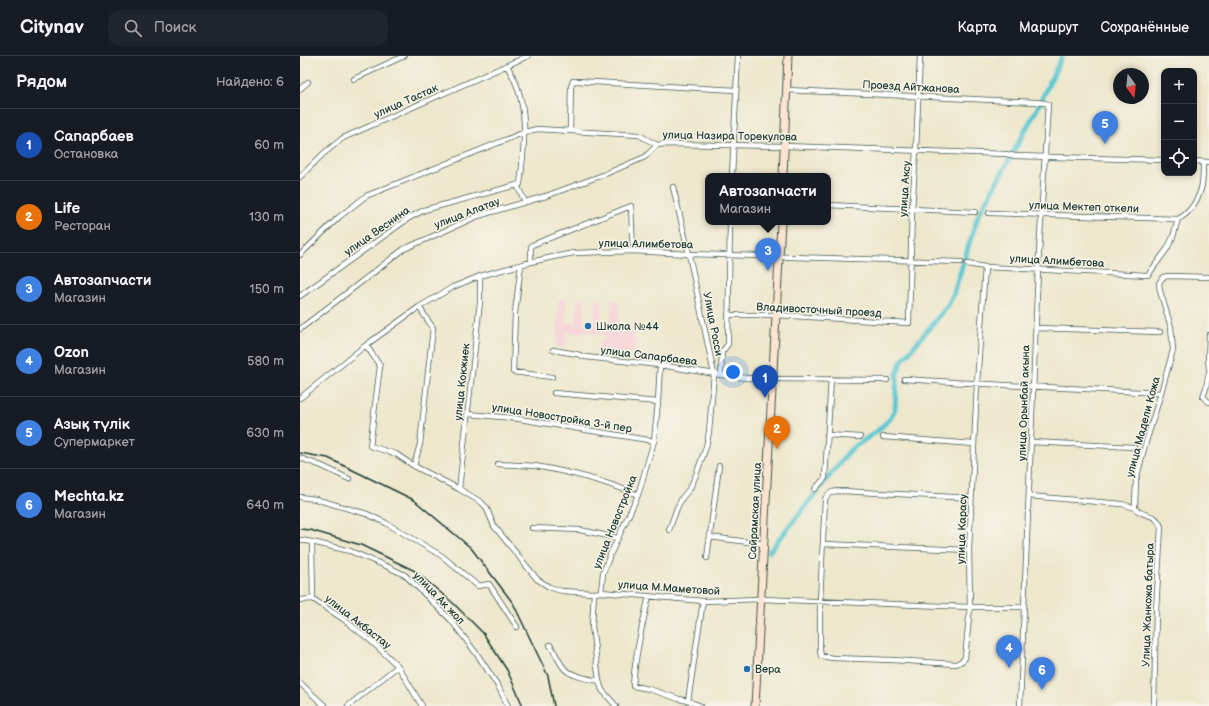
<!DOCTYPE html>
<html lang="ru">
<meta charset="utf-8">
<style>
:root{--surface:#171b24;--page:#20242c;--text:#f1f3f6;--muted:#9ea1a6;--line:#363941;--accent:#d93025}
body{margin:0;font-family:"Balsamiq Sans",sans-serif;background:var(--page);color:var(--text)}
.controls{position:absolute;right:12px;top:12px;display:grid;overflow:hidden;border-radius:8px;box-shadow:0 2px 6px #0003}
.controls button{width:36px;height:36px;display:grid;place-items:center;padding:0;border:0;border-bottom:1px solid var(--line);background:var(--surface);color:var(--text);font:20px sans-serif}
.compass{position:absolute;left:813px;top:12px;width:36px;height:36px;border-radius:50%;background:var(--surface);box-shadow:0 2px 6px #0003;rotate:165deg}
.you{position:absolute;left:433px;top:316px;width:14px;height:14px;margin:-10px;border:3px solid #fff;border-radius:50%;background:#1a73e8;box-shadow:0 0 0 6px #1a73e833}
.badge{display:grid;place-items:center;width:26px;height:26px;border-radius:50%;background:var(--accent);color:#fff;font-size:13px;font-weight:700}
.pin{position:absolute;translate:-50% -33px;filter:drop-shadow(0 1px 2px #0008)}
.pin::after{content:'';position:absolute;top:21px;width:14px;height:12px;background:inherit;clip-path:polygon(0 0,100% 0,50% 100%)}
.popup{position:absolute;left:405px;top:117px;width:126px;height:52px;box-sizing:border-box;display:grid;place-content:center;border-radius:8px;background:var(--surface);filter:drop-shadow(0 1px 3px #0005);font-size:13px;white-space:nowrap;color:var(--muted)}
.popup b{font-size:15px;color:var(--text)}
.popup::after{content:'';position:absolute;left:50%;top:100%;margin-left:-8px;border:8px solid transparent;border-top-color:var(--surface)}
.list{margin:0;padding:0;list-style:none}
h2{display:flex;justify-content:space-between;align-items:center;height:52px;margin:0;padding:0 16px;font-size:17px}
h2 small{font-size:13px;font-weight:400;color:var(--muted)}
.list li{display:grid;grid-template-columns:26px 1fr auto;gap:12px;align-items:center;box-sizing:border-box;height:72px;padding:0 16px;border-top:1px solid var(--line)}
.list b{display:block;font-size:15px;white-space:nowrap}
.list p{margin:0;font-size:13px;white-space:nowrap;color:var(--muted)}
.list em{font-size:13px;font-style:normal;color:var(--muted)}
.icon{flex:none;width:22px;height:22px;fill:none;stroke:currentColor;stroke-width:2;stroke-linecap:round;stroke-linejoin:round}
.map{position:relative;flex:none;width:909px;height:650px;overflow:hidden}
header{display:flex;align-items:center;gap:24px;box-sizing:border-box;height:56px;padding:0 20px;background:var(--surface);border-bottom:1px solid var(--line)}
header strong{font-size:19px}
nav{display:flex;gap:22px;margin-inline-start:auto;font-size:14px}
.search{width:280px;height:36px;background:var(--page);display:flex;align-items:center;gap:10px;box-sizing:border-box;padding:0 14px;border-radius:12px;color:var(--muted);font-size:15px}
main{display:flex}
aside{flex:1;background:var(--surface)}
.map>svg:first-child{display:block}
</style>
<header>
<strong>Citynav</strong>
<div class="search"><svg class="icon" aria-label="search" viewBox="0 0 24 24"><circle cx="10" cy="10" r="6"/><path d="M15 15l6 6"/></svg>Поиск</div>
<nav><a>Карта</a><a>Маршрут</a><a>Сохранённые</a></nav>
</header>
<main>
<aside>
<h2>Рядом<small>Найдено: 6</small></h2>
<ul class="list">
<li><span class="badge" style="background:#1a4fb4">1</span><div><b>Сапарбаев</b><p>Остановка</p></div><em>60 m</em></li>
<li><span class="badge" style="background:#e8710a">2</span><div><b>Life</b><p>Ресторан</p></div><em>130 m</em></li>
<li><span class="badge" style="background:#3f7fe0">3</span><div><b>Автозапчасти</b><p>Магазин</p></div><em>150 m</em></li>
<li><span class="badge" style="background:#3f7fe0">4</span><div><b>Ozon</b><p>Магазин</p></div><em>580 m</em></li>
<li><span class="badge" style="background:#3f7fe0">5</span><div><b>Азық түлік</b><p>Супермаркет</p></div><em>630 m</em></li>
<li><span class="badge" style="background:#3f7fe0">6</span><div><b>Mechta.kz</b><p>Магазин</p></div><em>640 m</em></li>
</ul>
</aside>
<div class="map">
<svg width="909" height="650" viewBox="0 0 909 650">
<rect width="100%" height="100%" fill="#f7f3e8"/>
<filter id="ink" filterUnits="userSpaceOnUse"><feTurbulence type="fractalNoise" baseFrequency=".025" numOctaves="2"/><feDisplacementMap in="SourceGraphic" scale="8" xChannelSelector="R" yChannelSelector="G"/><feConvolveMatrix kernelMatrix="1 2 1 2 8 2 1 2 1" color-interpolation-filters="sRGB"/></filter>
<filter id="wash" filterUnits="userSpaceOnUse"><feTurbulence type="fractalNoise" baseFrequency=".012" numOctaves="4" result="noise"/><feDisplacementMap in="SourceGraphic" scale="16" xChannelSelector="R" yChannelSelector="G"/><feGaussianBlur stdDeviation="0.9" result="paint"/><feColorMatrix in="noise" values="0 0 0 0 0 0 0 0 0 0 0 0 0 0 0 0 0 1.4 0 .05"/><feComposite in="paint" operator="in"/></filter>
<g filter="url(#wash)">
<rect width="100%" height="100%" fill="#ede7cc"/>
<path fill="#f7cfd5" d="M 259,243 L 266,243 L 266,267 L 276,268 L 277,243 L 285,243 L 284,269 L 294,269 L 295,244 L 302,244 L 301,270 L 310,270 L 311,244 L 319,245 L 318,270 L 335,271 L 335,297 L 298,296 L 299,286 L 304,286 L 304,278 L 266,276 L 265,291 L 257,291 Z"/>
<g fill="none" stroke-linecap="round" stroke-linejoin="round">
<path stroke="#5bc7d1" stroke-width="5" d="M 469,496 L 550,394 L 576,376 L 590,363 L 595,353 L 597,318 L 601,306 L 647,251 L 653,239 L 678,160 L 738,51 L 762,0"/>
</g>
</g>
<g filter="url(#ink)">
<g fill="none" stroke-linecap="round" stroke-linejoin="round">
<g stroke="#3e564b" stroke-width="6">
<path id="minor" d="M 54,23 L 104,0
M 0,33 L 8,26
M 487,34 L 735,46 L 745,47 L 748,48 L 738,214 L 720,650
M 270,75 L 271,31 L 273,25 L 276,25 L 436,34
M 894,105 L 909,106
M 432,120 L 438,0
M 0,121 L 23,98 L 43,82 L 228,0
M 217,129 L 225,146
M 528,149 L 675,156
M 689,157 L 878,163
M 0,199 L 39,161 L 66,140 L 225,76 L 237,73 L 339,79 L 357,89 L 365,88 L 485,90 L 706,98 L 715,100 L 864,104
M 231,206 L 231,191 L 232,189 L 331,150 L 333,195
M 667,208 L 685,211 L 848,219 L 867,193 L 873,181 L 878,163 C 890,158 900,141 902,128 C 903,121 903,113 903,106
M 221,209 L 215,257 L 213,316 L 252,321
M 0,240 L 109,162 L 124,154 L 220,128 C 225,88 230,45 207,10
M 428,259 L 476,259 L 609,267 L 612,153 L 616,95 L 620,0
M 736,272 L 860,276
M 0,273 L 104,193 L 178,160 L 246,140 L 303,119 L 345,101 L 357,89
M 909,279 L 908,303 L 909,313
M 66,289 L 80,310 L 70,390 L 96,398 L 114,410 L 159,433 L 181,446 L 186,451 L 194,470 L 237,523 L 249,531 L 262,535 L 294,537 L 301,536 L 403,545 L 461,543 L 670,551 L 724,551
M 253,294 L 277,298 L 285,301 L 360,309 L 421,319 L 447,322 L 472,323 L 587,324
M 909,316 L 906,332 L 903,341 L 909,346
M 421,319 L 422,296 L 428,288 L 430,166
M 604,323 C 689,329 775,332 861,337
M 254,337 L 358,346
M 0,342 L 66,289 L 119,251 L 153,231 L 180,220 L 231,206 L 253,201 L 274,197 L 333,195 L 389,198 L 661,206
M 168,358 L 213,362 L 354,385
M 527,379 L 560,381
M 583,381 L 674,388
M 731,386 L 834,391
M 0,402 L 22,410 L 49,423
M 198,408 C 210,409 223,409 235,410 C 270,416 305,425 338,439
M 114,410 L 120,388 L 133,272 L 119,251
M 159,433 L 180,246 L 180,220
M 515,433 L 525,422 L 531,323
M 729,440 L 822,448 L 832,451 L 835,451 L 836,424 L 845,389 L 861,337 L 873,294 L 871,271 L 860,235 L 859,227 L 863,221 L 868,220 L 909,221
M 0,441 L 15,443 L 67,458 L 86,467 L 142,500 L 178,530 L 189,528 L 217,571
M 671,442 L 542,435 C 535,435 529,435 525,443 L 520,546 L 520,595 L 521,600 L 533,602 L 592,604 L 656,608 L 662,605 L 665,602 L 670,551 L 669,494 L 677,328 L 685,211
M 834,451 C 841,462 856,455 861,471 L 856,554 L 854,650
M 232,472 L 280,474 L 318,482
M 369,474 L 377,452 L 382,442 L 390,432 L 396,419 L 406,391 L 409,376 L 414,318 L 389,198 L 373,131
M 410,481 L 464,488
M 0,484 L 12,486 L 50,495 L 86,510 L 105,519 L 151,564 L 179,601 L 198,630 L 208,650
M 12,486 L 13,543 L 43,563 L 70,584 L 98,610 L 122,650
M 523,488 L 669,494
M 407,502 L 419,410
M 301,536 L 303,517 L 310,499 L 338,439 L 354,385 L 358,346 L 360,309
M 294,537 L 292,570 L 299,625 L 302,634 L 316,650
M 349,540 C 342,570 335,600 333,630 L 349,633 L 379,643 L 388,645
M 0,544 L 13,543
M 250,589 C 255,596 258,604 263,611 C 269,620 289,623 299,625
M 0,627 L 25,650
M 48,650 L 98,610
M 401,650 L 388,645 L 403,545"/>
</g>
<g stroke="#3e564b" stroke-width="9">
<path id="secondary" d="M 483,120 L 488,0
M 455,650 L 481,166"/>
</g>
<use href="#minor" stroke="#fff" stroke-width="4.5"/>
<use href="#secondary" stroke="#fde4d1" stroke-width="7"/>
<path stroke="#1f3d34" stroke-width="1.5" d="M 0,397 L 28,402 L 114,444 L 171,492 L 213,547 L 248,620 L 254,650
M 0,473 L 10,474 L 61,489 L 115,515 L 153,547 L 183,577 L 207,614 L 223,650"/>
</g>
</g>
<g fill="#1f6fb2" stroke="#f7f3e8" stroke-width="1.5">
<circle cx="288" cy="270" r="4"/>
<circle cx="447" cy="613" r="4"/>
</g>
<g text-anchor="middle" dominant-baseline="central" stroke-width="3" stroke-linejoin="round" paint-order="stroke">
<g font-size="11" fill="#1f3d34" stroke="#f7f3e8">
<text transform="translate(611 31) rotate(3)">Проезд Айтжанова</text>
<text transform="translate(106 45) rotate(-24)">улица Тастак</text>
<text transform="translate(430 80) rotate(1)">улица Назира Торекулова</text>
<text transform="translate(605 133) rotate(-86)">улица Аксу</text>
<text transform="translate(784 151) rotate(2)">улица Мектеп откели</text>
<text transform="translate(167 157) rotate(-21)">улица Алатау</text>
<text transform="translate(77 175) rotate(-35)">улица Веснина</text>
<text transform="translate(346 188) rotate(1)">улица Алимбетова</text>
<text transform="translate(757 205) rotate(3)">улица Алимбетова</text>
<text transform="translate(519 254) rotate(3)">Владивосточный проезд</text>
<text transform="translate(413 268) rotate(79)">Улица Росси</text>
<text transform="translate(349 300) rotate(7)">улица Сапарбаева</text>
<text transform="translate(162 326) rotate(-84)">улица Кокжиек</text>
<text transform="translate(724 347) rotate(-88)">улица Орынбай акына</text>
<text transform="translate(262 362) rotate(9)">улица Новостройка 3-й пер</text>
<text transform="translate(843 371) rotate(-75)">улица Мадели Кожа</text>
<text transform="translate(455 455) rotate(-87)">Сайрамская улица</text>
<text transform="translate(315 466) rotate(-68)">улица Новостройка</text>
<text transform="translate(662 473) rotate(-88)">улица Карасу</text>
<text transform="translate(369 532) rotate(4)">улица М.Маметовой</text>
<text transform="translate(139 542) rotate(46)">улица Ак жол</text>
<text transform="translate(848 549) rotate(-88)">Улица Жанкожа батыра</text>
<text transform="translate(58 566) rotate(38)">улица Акбастау</text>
</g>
<g font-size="11" fill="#1f3d34" stroke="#f7f3e8" text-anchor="start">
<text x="296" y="270">Школа №44</text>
<text x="455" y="613">Вера</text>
</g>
</g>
</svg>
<div class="controls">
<button>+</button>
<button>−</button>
<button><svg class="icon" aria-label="locate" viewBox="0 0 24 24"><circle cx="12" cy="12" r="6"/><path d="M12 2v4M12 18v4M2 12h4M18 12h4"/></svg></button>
</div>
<svg class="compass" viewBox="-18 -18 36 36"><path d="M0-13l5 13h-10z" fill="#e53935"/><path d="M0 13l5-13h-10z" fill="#9ea1a6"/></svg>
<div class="you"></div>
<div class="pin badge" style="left:465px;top:342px;background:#1a4fb4">1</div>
<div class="pin badge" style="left:477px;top:393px;background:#e8710a">2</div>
<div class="pin badge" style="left:468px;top:215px;background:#3f7fe0">3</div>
<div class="popup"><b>Автозапчасти</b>Магазин</div>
<div class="pin badge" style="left:709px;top:612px;background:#3f7fe0">4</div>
<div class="pin badge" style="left:805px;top:88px;background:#3f7fe0">5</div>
<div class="pin badge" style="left:742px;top:634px;background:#3f7fe0">6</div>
</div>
</main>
